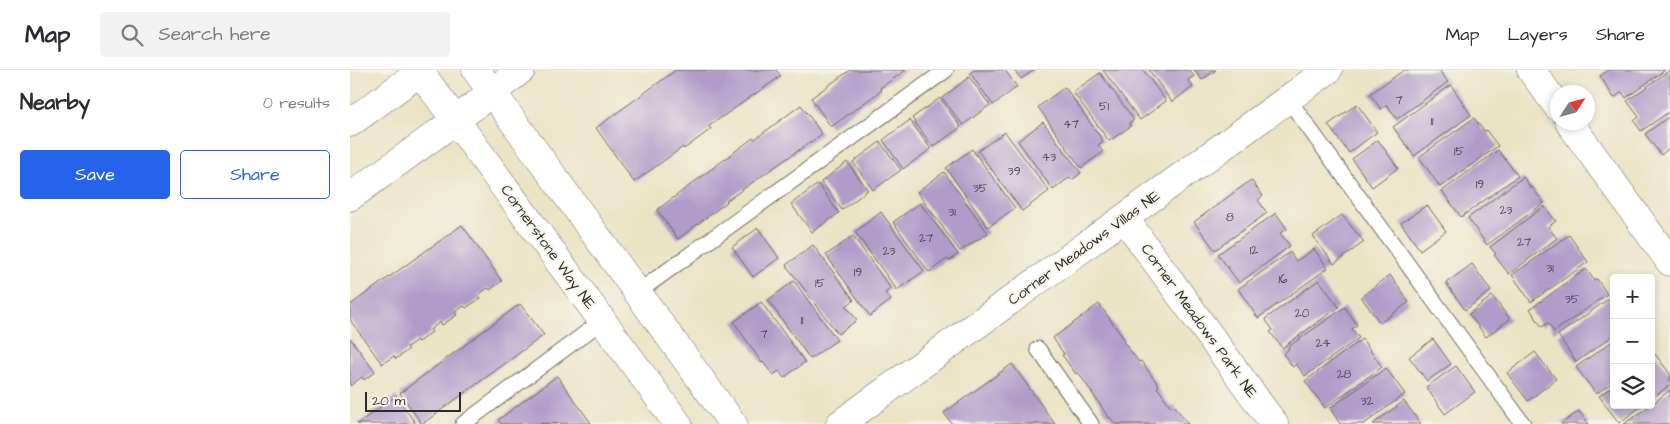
<!DOCTYPE html>
<meta charset="utf-8">
<style>
:root{--surface:#fff;--page:#f2f2f3;--text:#2b2b33;--muted:#7c7c81;--line:#e1e1e2;--accent:#2563eb}
body{margin:0;font-family:"Architects Daughter",sans-serif;background:var(--page);color:var(--text)}
.controls{position:absolute;right:15px;bottom:15px;display:grid;overflow:hidden;border-radius:5px;box-shadow:0 2px 8px #0003}
.controls button{width:45px;height:45px;display:grid;place-items:center;padding:0;border:0;border-bottom:1px solid var(--line);background:var(--surface);color:var(--text);font:25px sans-serif}
.compass{position:absolute;left:1200px;top:15px;width:45px;height:45px;border-radius:50%;background:var(--surface);box-shadow:0 2px 8px #0003;rotate:54deg}
.scale{position:absolute;left:15px;bottom:12px;width:96px;box-sizing:border-box;padding-left:5px;border:2px solid #2b2b2b;border-top:0;font-size:14px;line-height:18px;white-space:nowrap;color:#2b2b2b;-webkit-text-stroke:4px #f7f3e8;paint-order:stroke}
.list{margin:0;padding:0;list-style:none}
h2{display:flex;justify-content:space-between;align-items:center;height:65px;margin:0;padding:0 20px;font-size:21px}
h2 small{font-size:16px;font-weight:400;color:var(--muted)}
.actions{display:flex;gap:10px;padding:15px 20px}
.actions a{flex:1;padding:11px 0;border:1px solid var(--accent);border-radius:5px;text-align:center;font-size:18px;color:var(--accent)}
.actions .main{background:var(--accent);color:#fff}
.icon{flex:none;width:28px;height:28px;fill:none;stroke:currentColor;stroke-width:2;stroke-linecap:round;stroke-linejoin:round}
.map{position:relative;flex:none;width:1320px;height:354px;overflow:hidden}
header{display:flex;align-items:center;gap:30px;box-sizing:border-box;height:70px;padding:0 25px;background:var(--surface);border-bottom:1px solid var(--line)}
header strong{font-size:24px}
nav{display:flex;gap:28px;margin-inline-start:auto;font-size:18px}
.search{width:350px;height:45px;background:var(--page);display:flex;align-items:center;gap:12px;box-sizing:border-box;padding:0 18px;border-radius:5px;color:var(--muted);font-size:19px}
main{display:flex}
aside{flex:1;background:var(--surface)}
.map>svg:first-child{display:block}
</style>
<header>
<strong>Map</strong>
<div class="search"><svg class="icon" aria-label="search" viewBox="0 0 24 24"><circle cx="10" cy="10" r="6"/><path d="M15 15l6 6"/></svg>Search here</div>
<nav><a>Map</a><a>Layers</a><a>Share</a></nav>
</header>
<main>
<aside>
<h2>Nearby<small>0 results</small></h2>
<ul class="list">
</ul>
<div class="actions"><a class="main">Save</a><a>Share</a></div>
</aside>
<div class="map">
<svg width="1320" height="354" viewBox="0 0 1320 354">
<rect width="100%" height="100%" fill="#f7f3e8"/>
<filter id="ink" filterUnits="userSpaceOnUse"><feTurbulence type="fractalNoise" baseFrequency=".02" numOctaves="2"/><feDisplacementMap in="SourceGraphic" scale="10" xChannelSelector="R" yChannelSelector="G"/><feConvolveMatrix kernelMatrix="1 2 1 2 8 2 1 2 1" color-interpolation-filters="sRGB"/></filter>
<filter id="wash" filterUnits="userSpaceOnUse"><feTurbulence type="fractalNoise" baseFrequency=".0096" numOctaves="4" result="noise"/><feDisplacementMap in="SourceGraphic" scale="20" xChannelSelector="R" yChannelSelector="G"/><feGaussianBlur stdDeviation="1.12" result="paint"/><feColorMatrix in="noise" values="0 0 0 0 0 0 0 0 0 0 0 0 0 0 0 0 0 1.4 0 .05"/><feComposite in="paint" operator="in"/></filter>
<g filter="url(#wash)">
<rect width="100%" height="100%" fill="#eae3c4"/>
<g id="blocks">
<path fill="#b19bc9" d="M 326,0 L 426,0 L 431,6 L 359,56 L 361,59 L 334,79 L 333,77 L 284,112 L 246,58 Z
M 500,0 L 556,0 L 530,18 L 532,20 L 481,57 L 461,28 Z
M 624,0 L 655,0 L 667,17 L 643,35 L 620,3 Z
M 664,0 L 684,0 L 671,9 Z
M 753,0 L 793,0 L 816,31 L 790,50 Z
M 799,0 L 839,0 L 844,6 L 838,10 L 843,17 L 822,32 Z
M 844,0 L 866,0 L 852,10 Z
M 1054,0 L 1089,0 L 1098,12 L 1047,49 L 1037,35 L 1031,39 L 1020,24 Z
M 1258,0 L 1315,0 L 1276,28 L 1272,22 L 1264,28 L 1250,6 Z
M 1320,0 L 1320,41 L 1291,61 L 1284,51 L 1289,47 L 1277,31 Z
M 750,3 L 784,50 L 779,53 L 781,56 L 759,71 L 723,22 Z
M 619,7 L 640,35 L 613,55 L 592,28 Z
M 1101,15 L 1121,45 L 1064,86 L 1043,57 Z
M 715,17 L 753,71 L 748,75 L 753,82 L 731,98 L 688,37 Z
M 590,28 L 611,57 L 583,77 L 562,48 Z
M 1007,34 L 1027,62 L 999,83 L 978,55 Z
M 451,35 L 472,64 L 376,131 L 377,132 L 328,169 L 307,140 L 403,68 L 405,69 Z
M 1320,46 L 1320,81 L 1318,79 L 1311,85 L 1295,64 Z
M 1124,48 L 1134,61 L 1136,60 L 1148,76 L 1090,117 L 1069,87 Z
M 560,50 L 581,79 L 553,99 L 533,70 Z
M 693,52 L 731,103 L 722,110 L 720,107 L 703,120 L 668,71 Z
M 655,62 L 699,121 L 672,141 L 628,81 Z
M 1028,70 L 1048,98 L 1022,117 L 1002,89 Z
M 530,72 L 551,100 L 523,120 L 503,92 Z
M 622,79 L 665,138 L 638,157 L 596,98 Z
M 1148,80 L 1168,106 L 1111,147 L 1092,121 Z
M 497,92 L 518,120 L 492,140 L 471,112 Z
M 594,102 L 638,163 L 610,181 L 567,122 Z
M 1173,107 L 1181,118 L 1182,117 L 1194,133 L 1137,175 L 1118,148 Z
M 901,110 L 913,126 L 908,130 L 917,143 L 865,180 L 844,152 Z
M 468,114 L 489,143 L 462,162 L 441,134 Z
M 570,133 L 608,184 L 599,191 L 597,189 L 579,202 L 543,152 Z
M 1077,135 L 1096,161 L 1070,180 L 1051,153 Z
M 1194,136 L 1206,151 L 1198,157 L 1207,168 L 1159,204 L 1144,185 L 1146,184 L 1140,177 Z
M 531,142 L 574,201 L 547,220 L 505,162 Z
M 926,143 L 937,159 L 930,163 L 940,176 L 889,213 L 868,184 Z
M 992,145 L 1014,172 L 984,194 L 963,166 Z
M 112,155 L 152,211 L 140,220 L 138,218 L 128,225 L 131,228 L 116,238 L 114,236 L 105,242 L 107,245 L 92,255 L 90,252 L 80,260 L 82,262 L 68,272 L 67,270 L 57,277 L 59,279 L 46,289 L 44,286 L 32,294 L 0,250 L 0,235 Z
M 408,158 L 429,188 L 403,207 L 382,177 Z
M 1219,165 L 1238,192 L 1181,232 L 1162,205 Z
M 503,166 L 541,219 L 535,223 L 541,230 L 520,246 L 476,185 Z
M 463,175 L 504,230 L 496,236 L 507,250 L 488,264 L 436,195 Z
M 964,179 L 978,198 L 908,248 L 888,219 L 940,182 L 946,191 Z
M 1122,194 L 1141,221 L 1115,240 L 1096,213 Z
M 1236,199 L 1244,210 L 1247,209 L 1257,224 L 1204,262 L 1198,253 L 1192,257 L 1180,239 Z
M 1040,205 L 1059,232 L 1030,253 L 1011,227 Z
M 969,210 L 989,237 L 932,278 L 920,262 L 923,260 L 915,249 Z
M 444,211 L 487,270 L 460,289 L 418,230 Z
M 1142,226 L 1160,249 L 1136,267 L 1119,244 Z
M 1261,227 L 1264,230 L 1264,265 L 1226,292 L 1208,265 Z
M 411,232 L 455,292 L 434,308 L 429,301 L 423,305 L 413,292 L 412,293 L 384,252 Z
M 170,234 L 194,265 L 72,354 L 50,323 Z
M 749,234 L 775,270 L 773,271 L 789,292 L 791,291 L 809,316 L 807,317 L 821,337 L 824,335 L 838,354 L 765,354 L 760,347 L 759,348 L 728,302 L 726,304 L 712,285 L 714,284 L 703,268 Z
M 995,237 L 1007,255 L 1002,259 L 1009,268 L 955,306 L 946,294 L 943,297 L 933,284 L 939,279 L 938,277 Z
M 0,268 L 25,302 L 14,310 L 12,307 L 0,316 Z
M 1012,269 L 1032,297 L 975,338 L 955,311 Z
M 1083,269 L 1101,294 L 1077,311 L 1059,287 Z
M 1264,270 L 1264,311 L 1246,324 L 1226,297 Z
M 1185,282 L 1206,309 L 1178,331 L 1157,303 Z
M 1305,284 L 1320,304 L 1320,315 L 1301,329 L 1301,287 Z
M 662,294 L 705,354 L 602,354 L 594,343 Z
M 1106,296 L 1125,322 L 1095,344 L 1076,317 Z
M 1036,298 L 1055,324 L 1014,354 L 990,354 L 980,338 Z
M 207,306 L 241,353 L 152,354 L 148,350 Z
M 1264,315 L 1264,335 L 1293,335 L 1269,353 L 1249,326 Z
M 1320,320 L 1320,354 L 1274,354 L 1301,335 Z
M 46,326 L 66,354 L 7,354 Z
M 1054,331 L 1071,354 L 1023,354 Z
M 1229,341 L 1239,354 L 1211,354 Z"/>
</g>
</g>
<g filter="url(#ink)">
<use href="#blocks" fill-opacity="0" stroke="#6e6b61" stroke-width="1"/>
<g fill="none" stroke-linecap="round" stroke-linejoin="round">
<g stroke="#6e6b61" stroke-width="17">
<path id="service" d="M 938,29 L 1173,354
M 288,222 L 596,0
M 688,279 L 741,354
M 113,354 L 252,251"/>
</g>
<g stroke="#6e6b61" stroke-width="29">
<path id="minor" d="M 1181,0 L 1208,37
M 1219,52 L 1320,192
M 775,149 L 924,354
M 490,354 L 978,0"/>
</g>
<g stroke="#6e6b61" stroke-width="29">
<path id="tertiary" d="M 126,0 L 383,354
M 70,2 L 328,354
M 0,53 L 73,0
M 0,127 L 106,50 L 171,0"/>
</g>
<use href="#service" stroke="#fff" stroke-width="15"/>
<use href="#minor" stroke="#fff" stroke-width="28"/>
<use href="#tertiary" stroke="#fff" stroke-width="28"/>
</g>
</g>
<g text-anchor="middle" dominant-baseline="central" stroke-width="4" stroke-linejoin="round" paint-order="stroke">
<g font-size="12" fill="#4c4752">
<text x="1049" y="30">7</text>
<text x="754" y="36">51</text>
<text x="1082" y="51">11</text>
<text x="721" y="54">47</text>
<text x="1109" y="81">15</text>
<text x="699" y="87">43</text>
<text x="664" y="101">39</text>
<text x="1130" y="114">19</text>
<text x="630" y="118">35</text>
<text x="1156" y="140">23</text>
<text x="602" y="142">31</text>
<text x="880" y="147">8</text>
<text x="576" y="168">27</text>
<text x="1174" y="172">27</text>
<text x="904" y="180">12</text>
<text x="539" y="181">23</text>
<text x="1200" y="198">31</text>
<text x="508" y="202">19</text>
<text x="933" y="209">16</text>
<text x="470" y="213">15</text>
<text x="1222" y="229">35</text>
<text x="952" y="243">20</text>
<text x="452" y="250">11</text>
<text x="414" y="264">7</text>
<text x="973" y="273">24</text>
<text x="994" y="304">28</text>
<text x="1017" y="331">32</text>
</g>
<g font-size="15" fill="#2b2b2b" stroke="#f7f3e8">
<text transform="translate(198 177) rotate(54)">Cornerstone Way NE</text>
<text transform="translate(734 178) rotate(-36)">Corner Meadows Villas NE</text>
<text transform="translate(849 251) rotate(54)">Corner Meadows Park NE</text>
</g>
</g>
</svg>
<div class="controls">
<button>+</button>
<button>−</button>
<button><svg class="icon" aria-label="layers" viewBox="0 0 24 24"><path d="M12 4l9 5-9 5-9-5zM3 14l9 5 9-5"/></svg></button>
</div>
<svg class="compass" viewBox="-18 -18 36 36"><path d="M0-13l5 13h-10z" fill="#e53935"/><path d="M0 13l5-13h-10z" fill="#7c7c81"/></svg>
<div class="scale">20 m</div>
</div>
</main>
